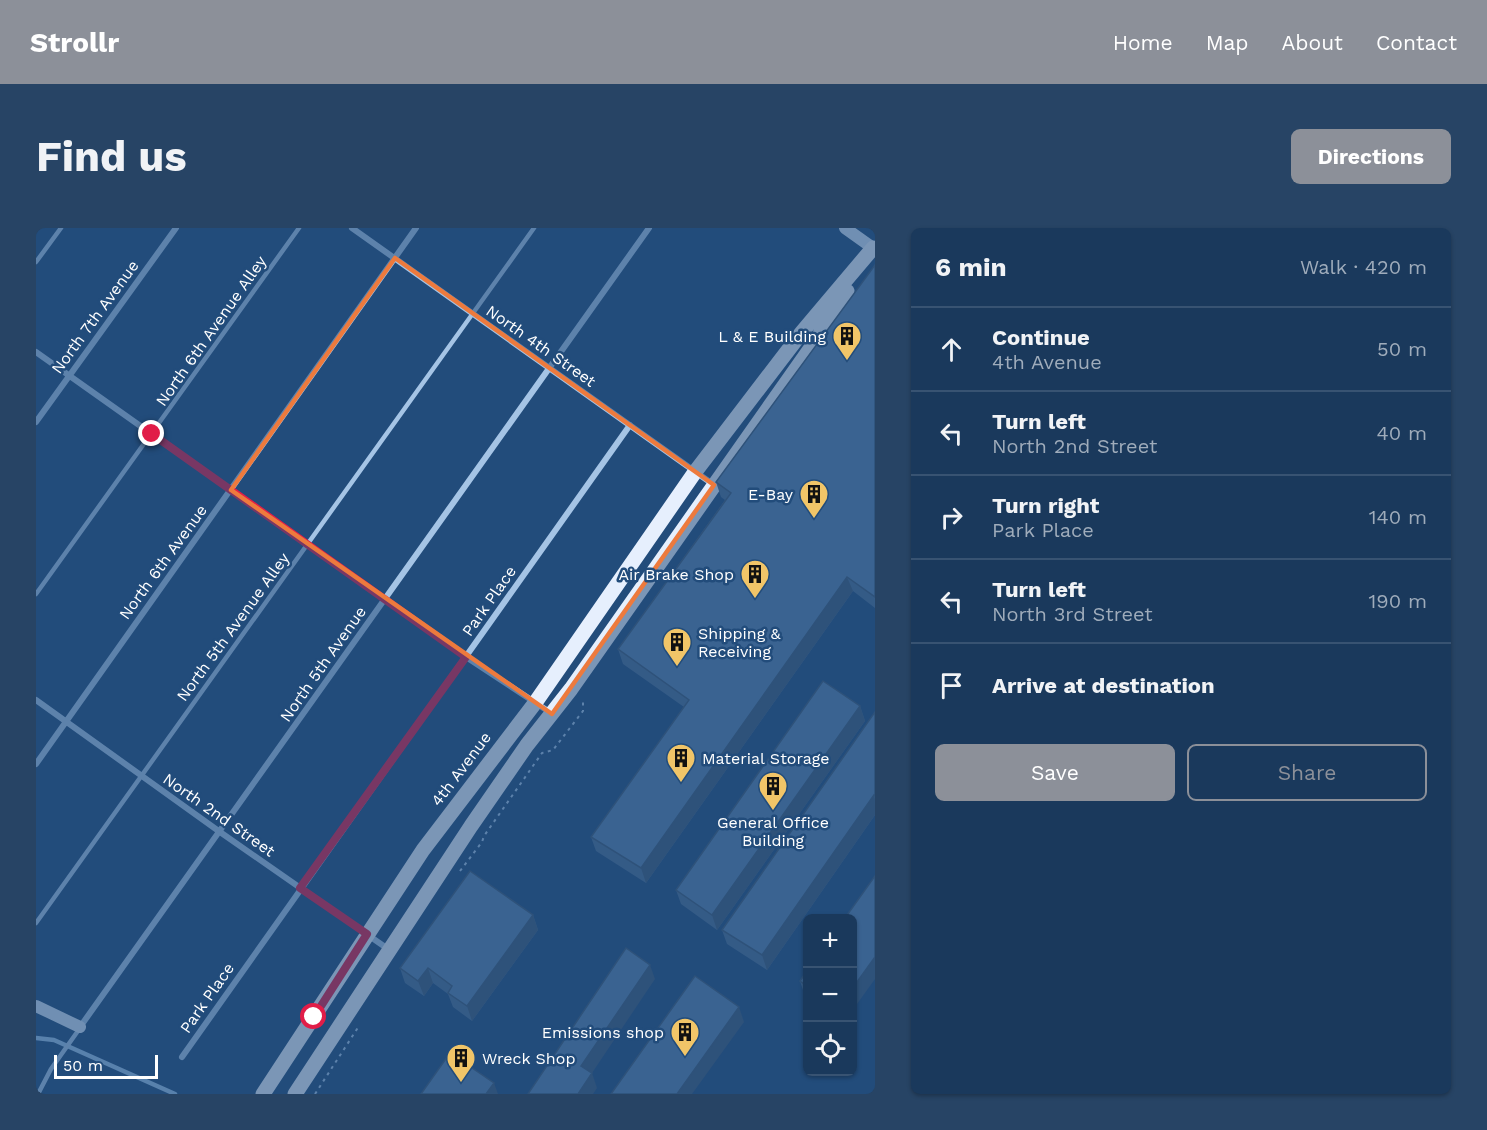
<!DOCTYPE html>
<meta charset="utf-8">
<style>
:root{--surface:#1a395c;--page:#274465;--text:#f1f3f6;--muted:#9facbb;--line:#385372;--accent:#8c9099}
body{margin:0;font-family:"Work Sans",sans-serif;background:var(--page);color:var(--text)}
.controls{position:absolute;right:18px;bottom:18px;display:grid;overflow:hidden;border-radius:9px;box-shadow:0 2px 4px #0004}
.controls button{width:54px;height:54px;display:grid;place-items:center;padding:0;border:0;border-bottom:2px solid var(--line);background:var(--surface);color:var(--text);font:30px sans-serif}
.scale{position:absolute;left:18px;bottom:15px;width:104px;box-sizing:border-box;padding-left:6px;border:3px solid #fff;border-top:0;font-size:16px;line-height:21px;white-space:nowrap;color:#fff;-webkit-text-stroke:4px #224c7b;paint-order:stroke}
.stop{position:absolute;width:18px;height:18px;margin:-14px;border:4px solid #e11d48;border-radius:50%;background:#fff}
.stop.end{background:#e11d48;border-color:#fff;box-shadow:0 2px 6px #0008}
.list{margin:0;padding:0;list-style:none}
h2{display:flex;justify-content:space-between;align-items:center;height:78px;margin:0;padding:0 24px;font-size:26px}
h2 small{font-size:20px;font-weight:400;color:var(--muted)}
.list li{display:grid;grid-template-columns:39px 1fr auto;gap:18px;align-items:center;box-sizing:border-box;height:84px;padding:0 24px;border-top:2px solid var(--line)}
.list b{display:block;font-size:22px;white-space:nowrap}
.list p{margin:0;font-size:20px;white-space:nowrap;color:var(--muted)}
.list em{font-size:20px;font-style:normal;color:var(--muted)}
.actions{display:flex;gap:12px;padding:18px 24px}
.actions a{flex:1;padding:14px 0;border:2px solid var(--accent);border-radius:9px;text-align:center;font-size:21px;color:var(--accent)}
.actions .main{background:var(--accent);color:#fff}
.icon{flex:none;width:33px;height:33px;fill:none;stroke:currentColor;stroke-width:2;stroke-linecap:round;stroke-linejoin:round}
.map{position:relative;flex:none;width:839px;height:866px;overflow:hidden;border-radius:9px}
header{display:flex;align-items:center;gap:36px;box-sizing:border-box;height:84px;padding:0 30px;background:var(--accent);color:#fff}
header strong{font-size:28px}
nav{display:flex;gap:33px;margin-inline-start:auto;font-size:21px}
.intro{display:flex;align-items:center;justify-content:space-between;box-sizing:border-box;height:144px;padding:0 36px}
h1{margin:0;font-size:42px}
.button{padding:15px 27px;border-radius:9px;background:var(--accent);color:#fff;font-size:21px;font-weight:700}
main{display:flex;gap:36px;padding:0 36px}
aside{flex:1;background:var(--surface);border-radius:9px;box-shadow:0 2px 4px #0004}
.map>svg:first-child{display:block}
</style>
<header>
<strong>Strollr</strong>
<nav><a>Home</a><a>Map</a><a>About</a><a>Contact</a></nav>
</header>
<div class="intro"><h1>Find us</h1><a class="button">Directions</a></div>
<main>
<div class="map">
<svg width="839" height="866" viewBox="0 0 839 866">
<rect width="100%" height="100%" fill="#224c7b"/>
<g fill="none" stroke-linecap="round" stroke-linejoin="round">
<path stroke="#99c0e6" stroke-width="4.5" d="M 0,810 L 18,812 L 139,866"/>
<path stroke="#a5c4e5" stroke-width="2" stroke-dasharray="3 4.5" stroke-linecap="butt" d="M 424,643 L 446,614 L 448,608 L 506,525 L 517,522 L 547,483 L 547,471
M 279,866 L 323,798"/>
<path stroke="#a5c4e5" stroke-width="4.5" d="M 0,34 L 25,0
M 0,366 L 263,0
M 0,695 L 498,0
M 2,866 L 15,841 L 44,800"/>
<path stroke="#a5c4e5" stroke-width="6" d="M 316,0 L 678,257
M 0,124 L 430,429 L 515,485
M 0,194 L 140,0
M 0,472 L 184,604 L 352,721
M 0,536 L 380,0
M 44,799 L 613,0
M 146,829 L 594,197"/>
<path stroke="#cfe0f5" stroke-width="12" d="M 809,0 L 837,20
M 0,778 L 44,799"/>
<path stroke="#e6effd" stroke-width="15" d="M 227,866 L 387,622 L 499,475 L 659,244 L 766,104 L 837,20
M 259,866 L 435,598 L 491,517 L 535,461 L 779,114 L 811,63"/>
</g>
<path fill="#4b6d93" d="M 839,37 L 839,380 L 817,363 L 610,655 L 560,623 L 555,609 L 648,479 L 587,436 L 582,421 L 689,272 L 685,269 L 680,254 Z
M 824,478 L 829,493 L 681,702 L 645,676 L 640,662 Z
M 839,484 L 839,587 L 731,742 L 691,716 L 686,702 Z
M 497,687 L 502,702 L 436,793 L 417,779 L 412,766 L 397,755 L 388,768 L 369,755 L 364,740 Z
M 771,743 L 771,769 L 769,768 L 764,753 Z"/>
<path fill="#3d5978" d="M 811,349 L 817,363 L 610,655 L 605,640 Z
M 824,478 L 829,493 L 681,702 L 676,687 Z
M 838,567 L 839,571 L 839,587 L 731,742 L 726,727 Z
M 497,687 L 502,702 L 436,793 L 431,778 Z
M 839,729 L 839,751 L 816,783 L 816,761 Z
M 614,737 L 619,751 L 556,845 L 561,860 L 557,866 L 542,866 L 545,838 Z
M 392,740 L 397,755 L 388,768 L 382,753 Z
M 703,779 L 708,794 L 656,866 L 641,866 Z
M 458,855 L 462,866 L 450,866 Z"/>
<path fill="#577fab" stroke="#3d5978" stroke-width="1.5" d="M 839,37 L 839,369 L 811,349 L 605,640 L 555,609 L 653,472 L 582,421 L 695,265 L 680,254 Z
M 787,453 L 824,478 L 676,687 L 640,662 Z
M 839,484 L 839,568 L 838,567 L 726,727 L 686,702 Z
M 434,643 L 497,687 L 431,778 L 412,765 L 416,758 L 392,740 L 382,753 L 364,740 Z
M 839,648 L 839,729 L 816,761 L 816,690 L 809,690 Z
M 590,720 L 614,737 L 545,838 L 556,845 L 542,866 L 492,866 Z
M 771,743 L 771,758 L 764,753 Z
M 659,748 L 703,779 L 641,866 L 575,866 Z
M 414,825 L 458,855 L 450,866 L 385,866 Z"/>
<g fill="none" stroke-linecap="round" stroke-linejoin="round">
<path stroke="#e11d48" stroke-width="8" d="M 116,206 L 430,429 L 264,660 L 331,706 L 278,789"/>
</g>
<path d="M0 0H839V866H0ZM 359,30 L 678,257 L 516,486 L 195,262 Z" fill="#224c7b" fill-opacity=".55" fill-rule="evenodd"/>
<path fill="none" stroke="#ed7a3d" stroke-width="4.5" stroke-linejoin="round" d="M 359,30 L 678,257 L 516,486 L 195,262 Z"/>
<defs>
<g id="building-pin" transform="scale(1.5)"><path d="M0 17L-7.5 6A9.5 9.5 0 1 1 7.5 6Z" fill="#f1c568" stroke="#224c7b"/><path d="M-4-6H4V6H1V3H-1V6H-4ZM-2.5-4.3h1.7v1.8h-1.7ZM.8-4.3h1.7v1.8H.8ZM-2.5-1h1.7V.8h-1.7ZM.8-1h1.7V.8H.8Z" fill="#111"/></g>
</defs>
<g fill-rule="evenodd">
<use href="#building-pin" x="811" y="108"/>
<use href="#building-pin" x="778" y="266"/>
<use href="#building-pin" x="719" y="346"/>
<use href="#building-pin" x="641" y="414"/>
<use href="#building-pin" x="645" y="530"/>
<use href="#building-pin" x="737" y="558"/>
<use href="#building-pin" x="649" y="804"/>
<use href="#building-pin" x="425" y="830"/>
</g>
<g text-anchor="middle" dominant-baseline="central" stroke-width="5" stroke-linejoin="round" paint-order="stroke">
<g font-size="16" fill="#fff" stroke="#224c7b">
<text transform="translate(59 89) rotate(-54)">North 7th Avenue</text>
<text transform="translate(175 103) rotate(-55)">North 6th Avenue Alley</text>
<text transform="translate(505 118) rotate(35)">North 4th Street</text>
<text transform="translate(127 334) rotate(-54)">North 6th Avenue</text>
<text transform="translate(453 373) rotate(-55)">Park Place</text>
<text transform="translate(197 399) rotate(-54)">North 5th Avenue Alley</text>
<text transform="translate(287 436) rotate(-55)">North 5th Avenue</text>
<text transform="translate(425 541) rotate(-53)">4th Avenue</text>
<text transform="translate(183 587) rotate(35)">North 2nd Street</text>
<text transform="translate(171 770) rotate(-55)">Park Place</text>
</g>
<g font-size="16" fill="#fff" stroke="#224c7b" text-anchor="end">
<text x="790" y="108">L &amp; E Building</text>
<text x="757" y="266">E-Bay</text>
<text x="698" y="346">Air Brake Shop</text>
<text x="662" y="405" text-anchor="start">Shipping &amp;<tspan x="662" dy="18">Receiving</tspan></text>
<text x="666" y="530" text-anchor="start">Material Storage</text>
<text x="737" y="594" text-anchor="middle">General Office<tspan x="737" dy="18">Building</tspan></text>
<text x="628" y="804">Emissions shop</text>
<text x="446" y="830" text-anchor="start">Wreck Shop</text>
</g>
</g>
</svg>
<div class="controls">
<button>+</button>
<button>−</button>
<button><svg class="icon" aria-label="locate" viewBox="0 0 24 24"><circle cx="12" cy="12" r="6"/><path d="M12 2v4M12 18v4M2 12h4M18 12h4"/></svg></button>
</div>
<div class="scale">50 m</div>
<div class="stop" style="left:278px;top:789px"></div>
<div class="stop end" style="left:116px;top:206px"></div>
</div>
<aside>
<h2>6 min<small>Walk · 420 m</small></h2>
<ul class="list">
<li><svg class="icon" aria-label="ahead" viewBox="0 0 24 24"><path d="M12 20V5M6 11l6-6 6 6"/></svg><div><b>Continue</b><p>4th Avenue</p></div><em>50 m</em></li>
<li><svg class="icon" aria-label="left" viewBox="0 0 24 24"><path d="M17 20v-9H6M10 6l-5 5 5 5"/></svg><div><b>Turn left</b><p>North 2nd Street</p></div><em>40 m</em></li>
<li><svg class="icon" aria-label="right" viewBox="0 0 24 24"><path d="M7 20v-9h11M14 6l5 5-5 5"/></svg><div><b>Turn right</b><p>Park Place</p></div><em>140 m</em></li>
<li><svg class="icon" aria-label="left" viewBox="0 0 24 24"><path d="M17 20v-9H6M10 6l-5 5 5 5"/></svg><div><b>Turn left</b><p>North 3rd Street</p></div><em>190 m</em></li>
<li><svg class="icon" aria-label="arrive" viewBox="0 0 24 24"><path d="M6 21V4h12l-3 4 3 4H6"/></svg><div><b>Arrive at destination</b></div></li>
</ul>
<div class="actions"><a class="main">Save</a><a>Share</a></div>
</aside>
</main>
